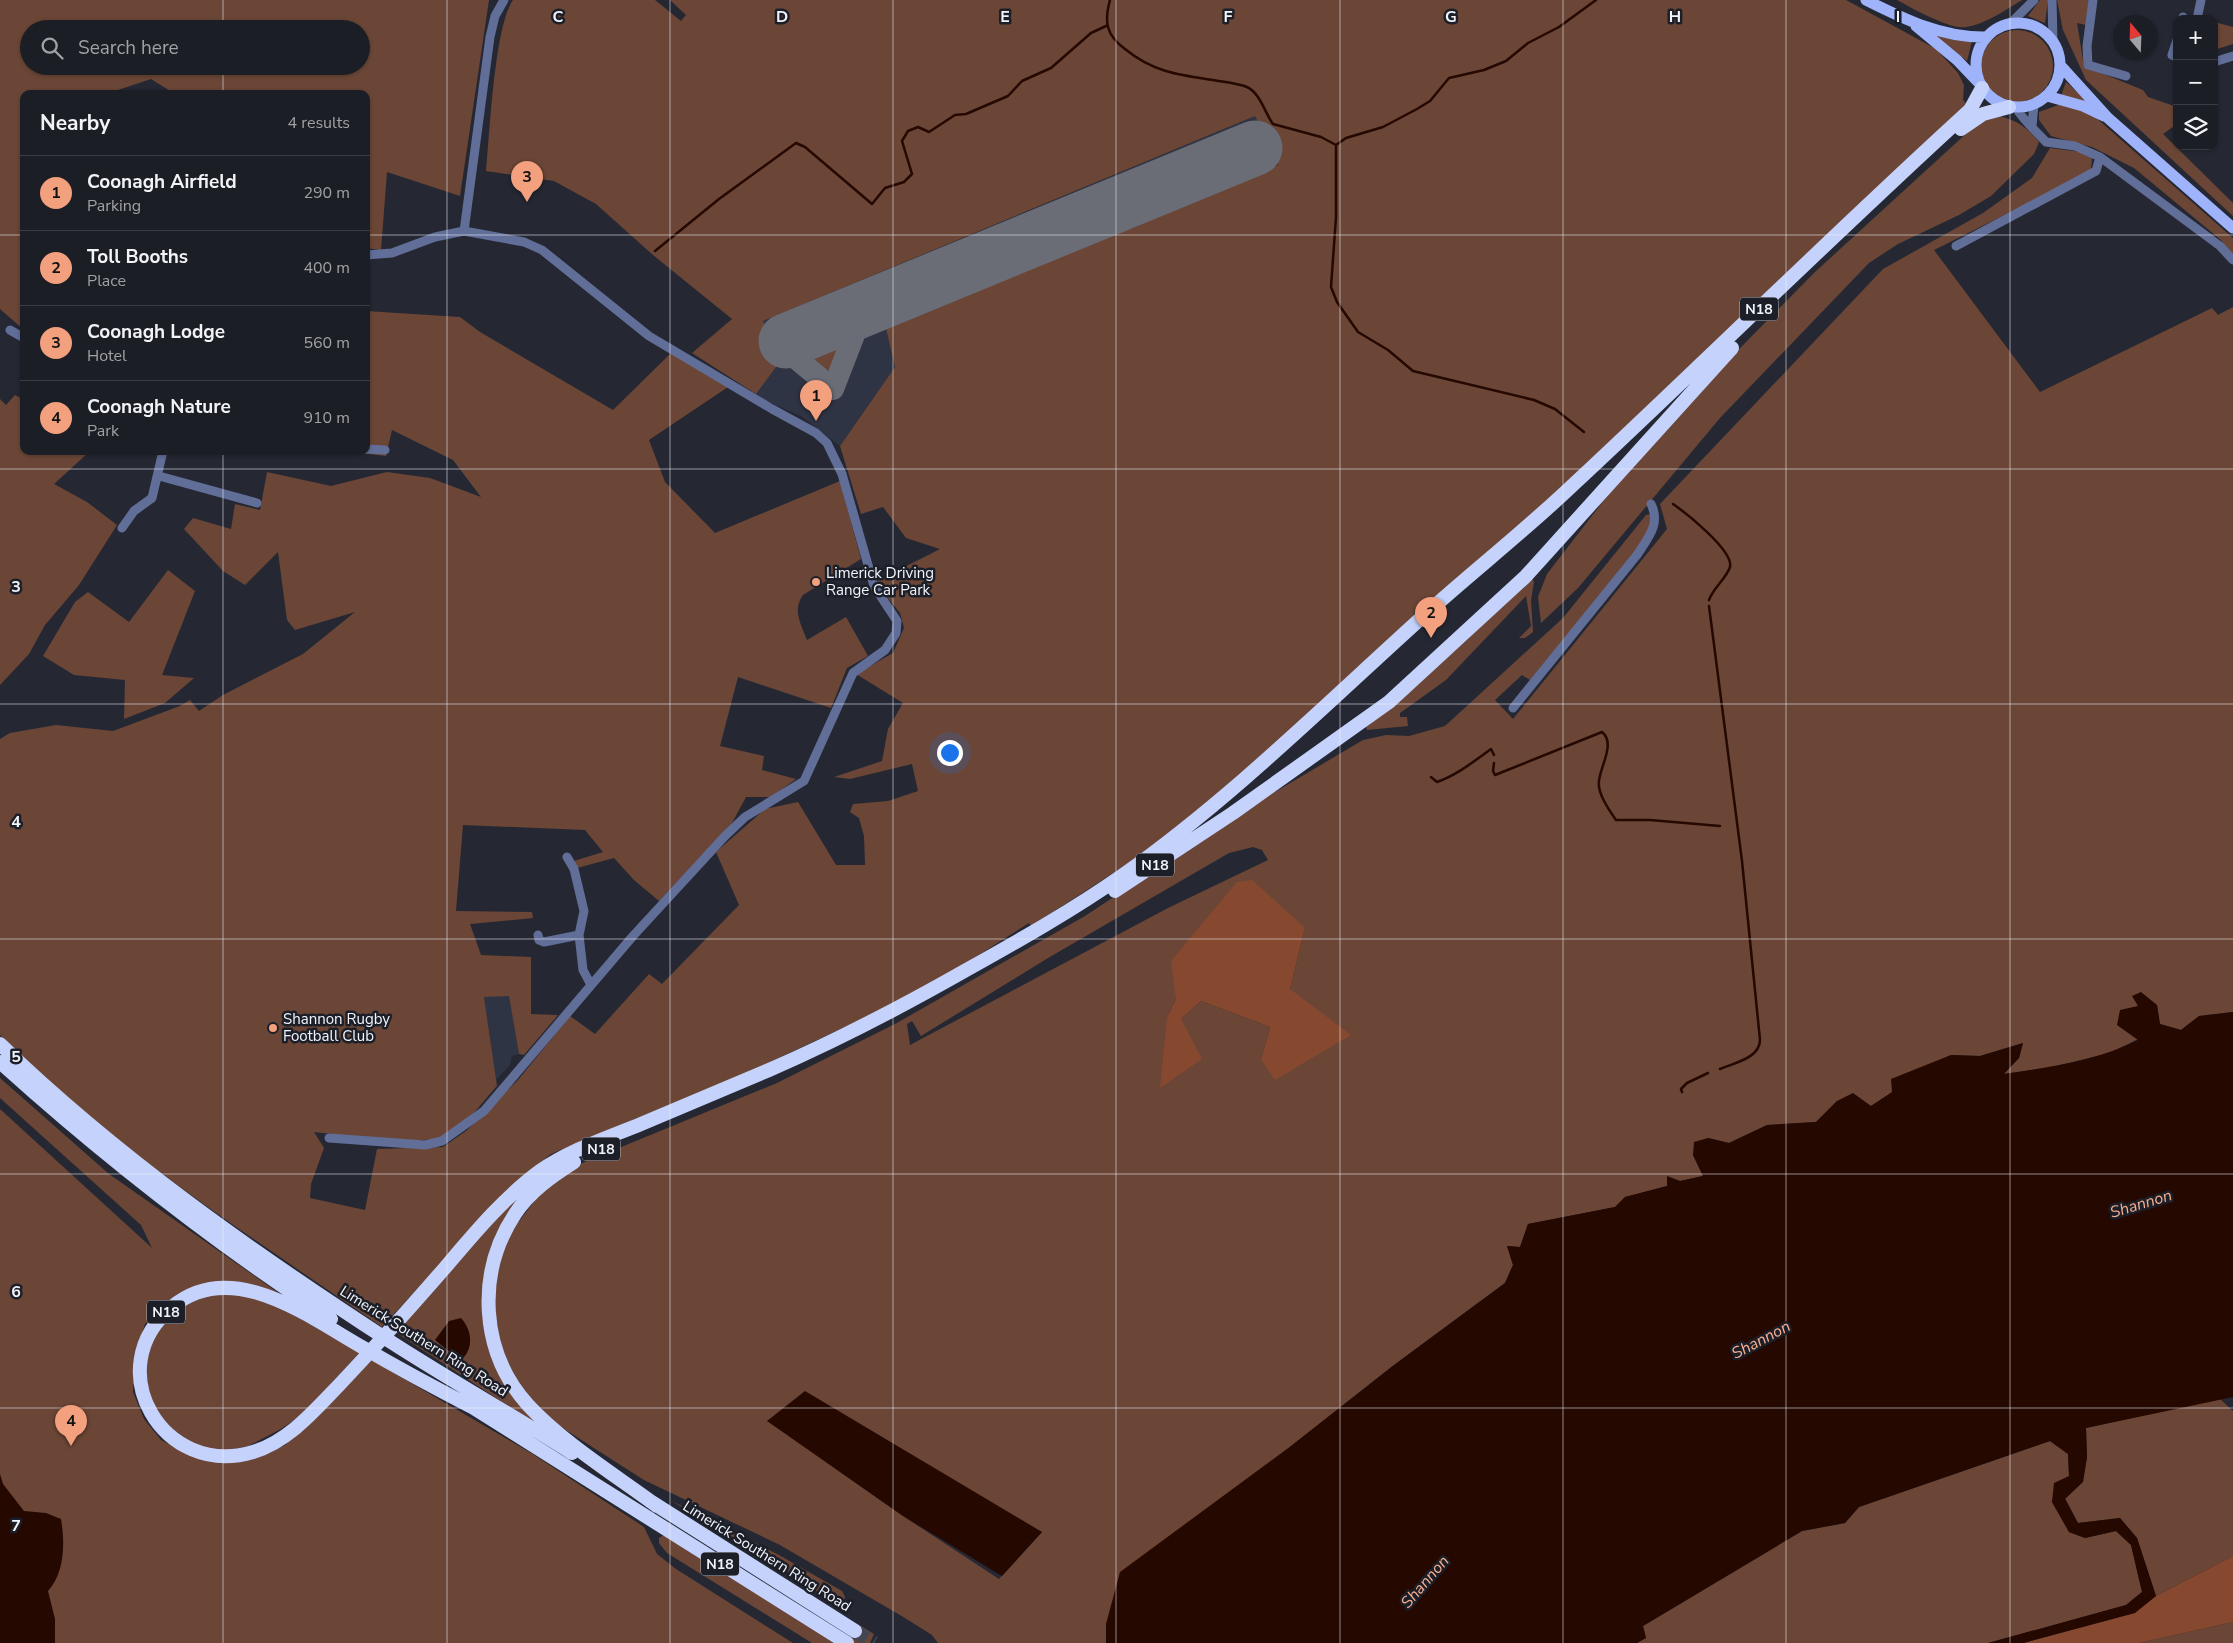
<!DOCTYPE html>
<meta charset="utf-8">
<style>
:root{--surface:#1c1e26;--page:#292b32;--text:#f1f3f6;--muted:#a0a2a7;--line:#3a3c43;--accent:#f2a07e}
body{margin:0;font-family:"Nunito Sans",sans-serif;background:var(--page);color:var(--text)}
.controls{position:absolute;right:15px;top:15px;display:grid;overflow:hidden;border-radius:10px;box-shadow:0 1px 4px #0004}
.controls button{width:45px;height:45px;display:grid;place-items:center;padding:0;border:0;border-bottom:1px solid var(--line);background:var(--surface);color:var(--text);font:25px sans-serif}
.compass{position:absolute;left:2113px;top:15px;width:45px;height:45px;border-radius:50%;background:var(--surface);box-shadow:0 1px 4px #0004;rotate:341deg}
.you{position:absolute;left:949px;top:752px;width:18px;height:18px;margin:-12px;border:4px solid #fff;border-radius:50%;background:#1a73e8;box-shadow:0 0 0 8px #1a73e833}
.badge{display:grid;place-items:center;width:32px;height:32px;border-radius:50%;background:var(--accent);color:#111;font-size:16px;font-weight:700}
.pin{position:absolute;translate:-50% -41px;filter:drop-shadow(0 1px 2px #0008)}
.pin::after{content:'';position:absolute;top:26px;width:18px;height:15px;background:inherit;clip-path:polygon(0 0,100% 0,50% 100%)}
.list{margin:0;padding:0;list-style:none}
h2{display:flex;justify-content:space-between;align-items:center;height:65px;margin:0;padding:0 20px;font-size:21px}
h2 small{font-size:16px;font-weight:400;color:var(--muted)}
.list li{display:grid;grid-template-columns:32px 1fr auto;gap:15px;align-items:center;box-sizing:border-box;height:75px;padding:0 20px;border-top:1px solid var(--line)}
.list b{display:block;font-size:19px;white-space:nowrap}
.list p{margin:0;font-size:16px;white-space:nowrap;color:var(--muted)}
.list em{font-size:16px;font-style:normal;color:var(--muted)}
.icon{flex:none;width:28px;height:28px;fill:none;stroke:currentColor;stroke-width:2;stroke-linecap:round;stroke-linejoin:round}
.map{position:relative;flex:none;width:2233px;height:1643px;overflow:hidden}
.search{position:absolute;background:var(--surface);box-shadow:0 1px 4px #0004;left:20px;top:20px;width:350px;height:55px;display:flex;align-items:center;gap:12px;box-sizing:border-box;padding:0 18px;border-radius:28px;color:var(--muted);font-size:19px}
.panel{position:absolute;background:var(--surface);box-shadow:0 1px 4px #0004;left:20px;top:90px;width:350px;height:365px;border-radius:10px}
.map>svg:first-child{display:block}
</style>
<div class="map">
<svg width="2233" height="1643" viewBox="0 0 2233 1643">
<rect width="100%" height="100%" fill="#252833"/>
<path fill="#2f3444" d="M 1255,116 L 1278,165 L 885,324 L 895,367 L 840,446 L 801,416 L 768,402 L 756,394 L 779,363 L 762,321 Z
M 509,995 L 519,1054 L 512,1056 L 510,1065 L 496,1080 L 484,997 Z"/>
<path fill="#6b4636" fill-rule="evenodd" d="M 0,0 L 489,0 L 460,196 L 387,172 L 381,250 L 366,248 L 366,94 L 175,94 L 151,79 L 112,92 L 111,94 L 24,94 L 24,330 L 0,309 ZM 29,29 L 361,29 L 361,66 L 29,66 Z
M 513,0 L 655,0 L 681,21 L 686,15 L 670,0 L 1846,0 L 1936,49 L 1958,73 L 1964,85 L 1963,100 L 1967,105 L 1647,410 L 1385,647 L 1163,841 L 1031,926 L 1029,923 L 958,968 L 881,1010 L 751,1071 L 551,1154 L 515,1183 L 382,1327 C 250,1236 113,1149 0,1035 L 0,739 L 10,733 L 56,725 L 113,731 L 180,706 L 190,700 L 199,711 L 223,695 L 303,654 L 355,612 L 295,630 L 287,620 L 278,552 L 245,585 L 223,571 L 184,529 L 193,518 L 231,529 L 235,504 L 260,510 L 267,472 L 331,486 L 387,472 L 430,478 L 481,497 L 453,460 L 392,430 L 386,456 L 344,451 L 366,451 L 366,311 L 460,317 L 480,332 L 613,410 L 671,353 L 728,387 L 649,440 L 665,482 L 715,533 L 840,481 L 861,559 L 803,595 C 792,610 801,624 807,640 L 846,617 L 868,656 L 847,668 L 831,708 L 738,677 L 720,746 L 764,756 L 762,770 L 796,779 L 771,797 L 746,797 L 732,823 L 659,901 L 634,880 L 614,858 L 577,868 L 574,861 L 603,852 L 585,830 L 463,825 L 456,911 L 532,912 L 533,918 L 470,924 L 481,955 L 531,957 L 531,1014 L 558,1015 L 524,1055 L 519,1054 L 509,996 L 484,997 L 497,1086 C 482,1102 465,1128 444,1136 C 414,1147 347,1135 314,1132 L 324,1148 L 311,1184 L 310,1198 L 365,1210 L 377,1149 L 443,1147 L 466,1131 L 518,1080 L 570,1016 L 595,1034 L 649,974 L 662,984 L 739,905 L 716,852 L 765,809 L 798,802 L 836,865 L 865,865 L 864,836 L 859,818 L 850,812 L 853,804 L 888,801 L 918,791 L 912,764 L 850,779 L 834,777 L 882,761 L 888,729 L 903,703 L 856,674 L 893,653 L 904,628 L 900,613 L 875,582 L 940,549 L 906,538 L 883,507 L 861,514 L 840,446 L 895,367 L 885,324 L 1278,165 L 1255,116 L 763,321 L 779,363 L 756,394 L 692,353 L 732,319 L 653,255 L 596,204 L 554,181 L 486,171 C 490,133 494,28 513,0 Z
M 1897,0 L 2022,0 C 2005,10 1986,24 1966,27 C 1950,30 1912,8 1897,0 Z
M 2040,0 L 2048,0 L 2045,23 L 2028,16 Z
M 2057,0 L 2089,0 L 2086,25 L 2077,23 L 2084,66 L 2143,90 L 2148,97 L 2177,107 L 2177,124 L 2163,134 L 2233,203 L 2233,216 L 2086,80 L 2063,30 Z
M 2214,22 L 2233,27 L 2233,44 L 2214,50 Z
M1981 66a36 36 0 1 1 72 0a36 36 0 1 1-72 0Z
M 1931,33 L 1972,41 L 1967,61 Z
M 2066,82 L 2089,103 L 2061,96 Z
M 2061,104 L 2086,109 L 2233,238 L 2233,256 L 2221,240 L 2134,168 L 2092,147 L 2051,136 L 2039,120 L 2039,112 Z
M 1996,115 C 2017,121 2025,125 2039,142 L 2034,154 L 1991,196 L 1959,215 L 1898,244 L 1869,263 L 1720,418 L 1578,588 L 1541,623 L 1538,597 L 1547,574 L 1632,464 L 1689,400 L 1815,272 L 1981,120 Z
M 2050,148 L 2081,152 L 2092,158 L 2091,169 L 2077,179 L 1934,250 L 2040,392 L 2212,308 L 2218,315 L 2233,307 L 2233,1012 L 2199,1016 L 2181,1030 L 2160,1024 L 2157,1005 L 2139,1006 L 2130,1009 L 2138,1039 L 2110,1053 L 2048,1068 L 2003,1074 L 2019,1058 L 2023,1043 L 1980,1056 L 1951,1055 L 1871,1106 L 1837,1101 L 1816,1122 L 1767,1125 L 1729,1143 L 1708,1138 L 1693,1155 L 1703,1176 L 1680,1181 L 1667,1177 L 1667,1186 L 1625,1197 L 1615,1207 L 1528,1224 L 1520,1247 L 1507,1246 L 1513,1265 L 1505,1283 L 1394,1365 L 1291,1446 L 1106,1624 L 1106,1643 L 938,1643 L 932,1635 L 905,1618 L 780,1545 L 644,1480 L 558,1425 L 535,1406 L 512,1373 L 501,1349 L 492,1300 L 499,1259 L 512,1231 L 538,1196 L 580,1164 L 777,1083 L 895,1024 L 1085,916 L 1253,805 L 1363,740 L 1386,735 L 1409,736 L 1445,726 L 1563,618 L 1646,515 L 1651,514 L 1651,528 L 1632,557 L 1530,680 L 1522,675 L 1495,700 L 1513,719 L 1667,529 L 1660,504 L 1883,269 L 1983,213 L 2032,178 ZM 1253,847 L 1262,850 L 1268,860 L 1168,908 L 910,1045 L 907,1024 L 912,1021 L 921,1036 L 1048,958 L 1229,853 ZM 1305,928 L 1290,989 L 1261,1059 L 1270,1027 L 1201,1001 L 1181,1019 L 1167,1017 L 1176,999 ZM 768,1421 L 767,1421 L 1042,1532 L 999,1579 L 903,1516 Z
M 853,320 L 856,322 L 835,374 L 827,369 L 824,377 L 796,355 L 794,351 L 796,343 Z
M 15,395 L 24,400 L 24,451 L 90,451 L 54,484 L 87,502 L 117,525 L 79,585 L 45,625 L 29,654 L 0,685 L 0,399 L 6,405 Z
M 168,570 L 195,591 L 162,675 L 194,678 L 165,703 L 124,719 L 125,680 L 74,675 L 43,656 L 75,602 L 88,592 L 129,622 Z
M 1531,576 L 1534,582 L 1531,600 L 1533,632 L 1525,638 L 1519,638 L 1531,626 L 1526,596 L 1446,680 L 1400,713 L 1400,717 L 1407,717 L 1408,726 L 1367,730 L 1366,727 L 1466,641 Z
M 0,1078 L 109,1174 L 283,1296 L 248,1287 L 176,1297 L 145,1324 L 135,1358 L 133,1392 L 144,1419 L 161,1440 L 192,1456 L 246,1460 L 285,1445 L 356,1377 L 370,1359 L 531,1453 L 644,1527 L 657,1554 L 676,1569 L 793,1643 L 0,1643 L 0,1109 L 152,1248 L 141,1225 L 0,1098 Z
M 536,1178 L 504,1223 L 488,1336 L 547,1431 L 395,1332 L 512,1199 Z
M 222,1292 L 265,1299 L 360,1352 L 304,1413 L 281,1429 L 248,1446 L 218,1452 L 193,1445 L 171,1431 L 144,1390 L 147,1349 L 162,1319 L 186,1301 Z
M 2219,1398 L 2233,1411 L 2233,1556 L 2156,1596 L 2137,1538 L 2120,1518 L 2078,1523 L 2065,1498 L 2083,1481 L 2087,1457 L 2086,1428 Z
M 2050,1441 L 2068,1454 L 2069,1476 L 2052,1502 L 2069,1532 L 2085,1538 L 2116,1531 L 2131,1545 L 2142,1592 L 2126,1605 L 1988,1643 L 1637,1643 L 1646,1638 L 1643,1626 L 1802,1531 L 1845,1523 L 1859,1507 Z
M 670,1500 L 779,1555 L 842,1591 L 845,1597 L 841,1608 L 776,1563 Z
M 664,1535 L 838,1643 L 812,1643 L 667,1553 L 659,1543 L 659,1538 Z
M 2233,1622 L 2233,1643 L 2139,1643 Z
M 861,1626 L 874,1634 L 870,1643 L 851,1643 Z"/>
<path fill="#86492f" d="M 1252,880 L 1305,928 L 1290,989 L 1351,1035 L 1275,1080 L 1261,1059 L 1270,1027 L 1201,1001 L 1181,1019 L 1202,1059 L 1160,1088 L 1167,1017 L 1176,999 L 1171,961 L 1237,882 Z
M 2233,1556 L 2233,1622 L 2139,1643 L 2024,1643 L 2134,1613 L 2156,1596 Z"/>
<path fill="#250800" d="M 2141,992 L 2157,1005 L 2160,1024 L 2181,1030 L 2199,1016 L 2233,1012 L 2233,1397 L 2086,1428 L 2087,1457 L 2083,1482 L 2065,1499 L 2078,1523 L 2120,1518 L 2137,1538 L 2156,1596 L 2135,1613 L 2023,1643 L 1988,1643 L 2126,1605 L 2142,1592 L 2131,1545 L 2116,1531 L 2085,1538 L 2069,1532 L 2052,1502 L 2054,1483 L 2069,1476 L 2068,1454 L 2050,1441 L 1859,1507 L 1845,1523 L 1802,1531 L 1643,1626 L 1646,1638 L 1637,1643 L 1106,1643 L 1106,1624 L 1120,1572 L 1291,1446 L 1394,1365 L 1505,1283 L 1513,1265 L 1507,1246 L 1520,1247 L 1528,1224 L 1615,1207 L 1625,1197 L 1667,1186 L 1667,1176 L 1680,1181 L 1703,1176 L 1693,1155 L 1694,1142 L 1708,1138 L 1729,1143 L 1767,1125 L 1816,1122 L 1837,1101 L 1853,1093 L 1871,1106 L 1892,1092 L 1891,1079 L 1951,1055 L 1980,1056 L 2023,1043 L 2019,1058 L 2004,1074 C 2050,1067 2096,1061 2138,1040 L 2117,1025 L 2120,1010 L 2138,1006 L 2132,996 Z
M 461,1318 C 471,1329 474,1345 464,1357 L 456,1357 L 435,1340 L 449,1321 Z
M 805,1391 L 1042,1532 L 1002,1576 L 903,1516 L 767,1421 Z
M 0,1474 L 3,1484 L 24,1511 L 46,1513 L 61,1519 C 65,1542 65,1573 48,1591 L 55,1619 L 55,1643 L 0,1643 Z"/>
<g fill="none" stroke-linecap="round" stroke-linejoin="round">
<path stroke="#250800" stroke-width="2.5" d="M 1110,0 C 1104,22 1106,35 1125,49 C 1153,72 1179,75 1213,80 C 1224,82 1237,83 1247,87 C 1260,93 1265,113 1273,124 L 1321,137 L 1336,145 L 1336,217 L 1331,287 L 1337,302 L 1358,332 L 1388,350 L 1413,371 L 1534,400 L 1555,409 L 1584,432
M 1336,145 L 1346,138 L 1383,127 L 1417,109 L 1430,101 L 1449,78 L 1484,70 L 1506,61 L 1528,43 L 1559,27 L 1596,0
M 655,251 L 719,199 L 796,143 L 805,147 L 872,204 L 885,188 L 904,182 L 912,174 L 902,141 L 908,131 L 918,127 L 929,132 L 955,115 L 966,114 L 1008,96 L 1022,81 L 1051,68 L 1091,33 L 1106,26
M 1673,504 C 1686,513 1734,551 1730,567 C 1726,579 1713,588 1709,600
M 1709,606 L 1742,861 L 1760,1040 C 1760,1058 1734,1063 1720,1069
M 1494,763 L 1493,771 L 1495,775 L 1602,732 C 1616,743 1600,767 1599,781 C 1597,793 1609,810 1616,820 L 1650,820 L 1720,826
M 1431,777 L 1437,782 C 1457,775 1473,762 1491,749 L 1494,755
M 1682,1092 L 1681,1089 L 1687,1083 L 1708,1073"/>
<path stroke="#6a6c76" stroke-width="22" d="M 786,341 L 792,355 L 833,389 L 864,309"/>
<path stroke="#6a6c76" stroke-width="55" d="M 786,341 L 1255,148"/>
<path stroke="#444751" stroke-width="14" stroke-dasharray="14 7" stroke-linecap="butt" d="M 855,1631 L 874,1643"/>
<path stroke="#616e98" stroke-width="9" d="M 2052,0 L 2053,41
M 2093,0 L 2087,46 L 2088,65 L 2126,76
M 2183,19 L 2183,17
M 2197,19 L 2201,0
M 2011,23 L 2034,0
M 2177,40 L 2172,55 L 2177,57
M 2214,62 L 2233,56
M 2016,108 C 2024,121 2035,130 2046,142 L 2075,146 L 2100,157 L 2220,246 L 2233,260
M 2032,126 L 2034,104
M 464,231 L 490,37 L 495,16 L 504,0
M 1956,246 L 2096,171 L 2100,157
M 10,330 L 24,338
M 366,449 L 385,450
M 159,476 L 257,503
M 122,528 L 134,511 L 152,498 L 163,451
M 1513,708 L 1637,555 C 1648,538 1661,524 1651,504
M 567,857 L 574,869 L 584,911 L 579,935 L 583,970 L 591,985
M 538,935 L 539,940 L 544,942 L 579,935
M 329,1138 L 425,1145 L 442,1141 L 484,1111 L 633,936 L 725,836 L 745,817 L 804,781 L 853,673 L 885,650 L 896,633 L 897,621 L 874,586 L 842,474 L 827,443 L 816,433 L 772,409 L 649,336 L 542,250 L 524,242 L 464,231 L 435,237 L 392,253 L 366,255"/>
<path stroke="#9fb3fa" stroke-width="11" d="M 1866,0 C 1904,19 1942,38 1986,37
M1976 65a42 42 0 1 1 84 0a42 42 0 1 1-84 0Z
M 1916,26 L 1957,60 L 1978,82
M 2060,65 L 2108,118 L 2233,228
M 2047,96 L 2083,106 L 2104,116"/>
<path stroke="#c4d2fc" stroke-width="14" d="M 1961,129 L 1983,114 L 2009,107
M 1115,891 L 1233,813 L 1389,702 L 1525,577 L 1732,348
M 0,1044 C 118,1158 254,1253 391,1342 C 450,1380 512,1415 572,1453
M 0,1062 C 105,1157 213,1241 331,1319
M 574,1162 C 552,1176 529,1192 515,1214 C 476,1273 480,1352 528,1405 C 562,1442 615,1475 657,1506
M 466,1403 L 847,1643
M 472,1407 C 435,1388 398,1368 362,1347 C 309,1317 232,1257 172,1307 C 98,1368 163,1479 253,1452 C 289,1441 315,1410 340,1384 C 375,1347 409,1309 443,1270 C 472,1236 503,1198 540,1171 C 570,1150 607,1138 641,1124 C 684,1106 727,1088 769,1070 C 838,1040 903,1006 968,969 C 1020,940 1073,910 1123,875 C 1232,798 1329,701 1429,611 C 1477,568 1528,528 1575,483 C 1708,359 1836,232 1970,110 L 1982,88
M 650,1501 L 855,1631"/>
</g>
<path fill="none" stroke="#f2f4fb" stroke-width="1" stroke-opacity="0.55" d="M 223,0 L 223,29M 447,0 L 447,1643M 670,0 L 670,1643M 893,0 L 893,1643M 1116,0 L 1116,1643M 1340,0 L 1340,1643M 1563,0 L 1563,1643M 1786,0 L 1786,1643M 2010,0 L 2010,1643M 223,66 L 223,94M 0,235 L 24,235M 366,235 L 2233,235M 223,451 L 223,1643M 0,469 L 2233,469M 0,704 L 2233,704M 0,939 L 2233,939M 0,1174 L 2233,1174M 0,1408 L 2233,1408"/>
<g fill="#f2a07e" stroke="#1c1f28" stroke-width="2">
<circle cx="816" cy="582" r="5"/>
<circle cx="273" cy="1028" r="5"/>
</g>
<g text-anchor="middle" dominant-baseline="central" stroke-width="5" stroke-linejoin="round" paint-order="stroke">
<g fill="#1c1f28" stroke="#b2b4bc" stroke-width="1">
<rect x="1740" y="297.5" width="38" height="23" rx="4"/>
<rect x="1136" y="853.5" width="38" height="23" rx="4"/>
<rect x="582" y="1137.5" width="38" height="23" rx="4"/>
<rect x="147" y="1300.5" width="38" height="23" rx="4"/>
<rect x="701" y="1552.5" width="38" height="23" rx="4"/>
</g>
<g font-size="14" font-weight="bold" fill="#f2f4fb">
<text x="1759" y="309">N18</text>
<text x="1155" y="865">N18</text>
<text x="601" y="1149">N18</text>
<text x="166" y="1312">N18</text>
<text x="720" y="1564">N18</text>
</g>
<g font-size="15" fill="#f2f4fb" stroke="#1c1f28" text-anchor="start">
<text x="826" y="573">Limerick Driving<tspan x="826" dy="17">Range Car Park</tspan></text>
<text x="283" y="1019">Shannon Rugby<tspan x="283" dy="17">Football Club</tspan></text>
</g>
<g font-size="15" fill="#f2f4fb" stroke="#1c1f28">
<text transform="translate(424 1341) rotate(32)">Limerick Southern Ring Road</text>
<text transform="translate(767 1556) rotate(32)">Limerick Southern Ring Road</text>
</g>
<g font-size="16" font-style="italic" fill="#f9ae8f" stroke="#1c1f28">
<text transform="translate(2141 1204) rotate(-17)">Shannon</text>
<text transform="translate(1761 1340) rotate(-28)">Shannon</text>
<text transform="translate(1425 1582) rotate(-49)">Shannon</text>
</g>
</g>
<g font-size="16" text-anchor="middle" font-weight="bold" fill="#f2f4fb" stroke="#1c1f28" stroke-width="5" stroke-linejoin="round" paint-order="stroke">
<text x="558" y="22">C</text>
<text x="782" y="22">D</text>
<text x="1005" y="22">E</text>
<text x="1228" y="22">F</text>
<text x="1451" y="22">G</text>
<text x="1675" y="22">H</text>
<text x="1898" y="22">I</text>
<text x="16" y="592">3</text>
<text x="16" y="827">4</text>
<text x="16" y="1062">5</text>
<text x="16" y="1297">6</text>
<text x="16" y="1531">7</text>
</g>
</svg>
<div class="controls">
<button>+</button>
<button>−</button>
<button><svg class="icon" aria-label="layers" viewBox="0 0 24 24"><path d="M12 4l9 5-9 5-9-5zM3 14l9 5 9-5"/></svg></button>
</div>
<svg class="compass" viewBox="-18 -18 36 36"><path d="M0-13l5 13h-10z" fill="#e53935"/><path d="M0 13l5-13h-10z" fill="#a0a2a7"/></svg>
<div class="you"></div>
<div class="pin badge" style="left:816px;top:421px">1</div>
<div class="pin badge" style="left:1431px;top:638px">2</div>
<div class="pin badge" style="left:527px;top:202px">3</div>
<div class="pin badge" style="left:71px;top:1446px">4</div>
<div class="search"><svg class="icon" aria-label="search" viewBox="0 0 24 24"><circle cx="10" cy="10" r="6"/><path d="M15 15l6 6"/></svg>Search here</div>
<section class="panel">
<h2>Nearby<small>4 results</small></h2>
<ul class="list">
<li><span class="badge">1</span><div><b>Coonagh Airfield</b><p>Parking</p></div><em>290 m</em></li>
<li><span class="badge">2</span><div><b>Toll Booths</b><p>Place</p></div><em>400 m</em></li>
<li><span class="badge">3</span><div><b>Coonagh Lodge</b><p>Hotel</p></div><em>560 m</em></li>
<li><span class="badge">4</span><div><b>Coonagh Nature</b><p>Park</p></div><em>910 m</em></li>
</ul>
</section>
</div>
